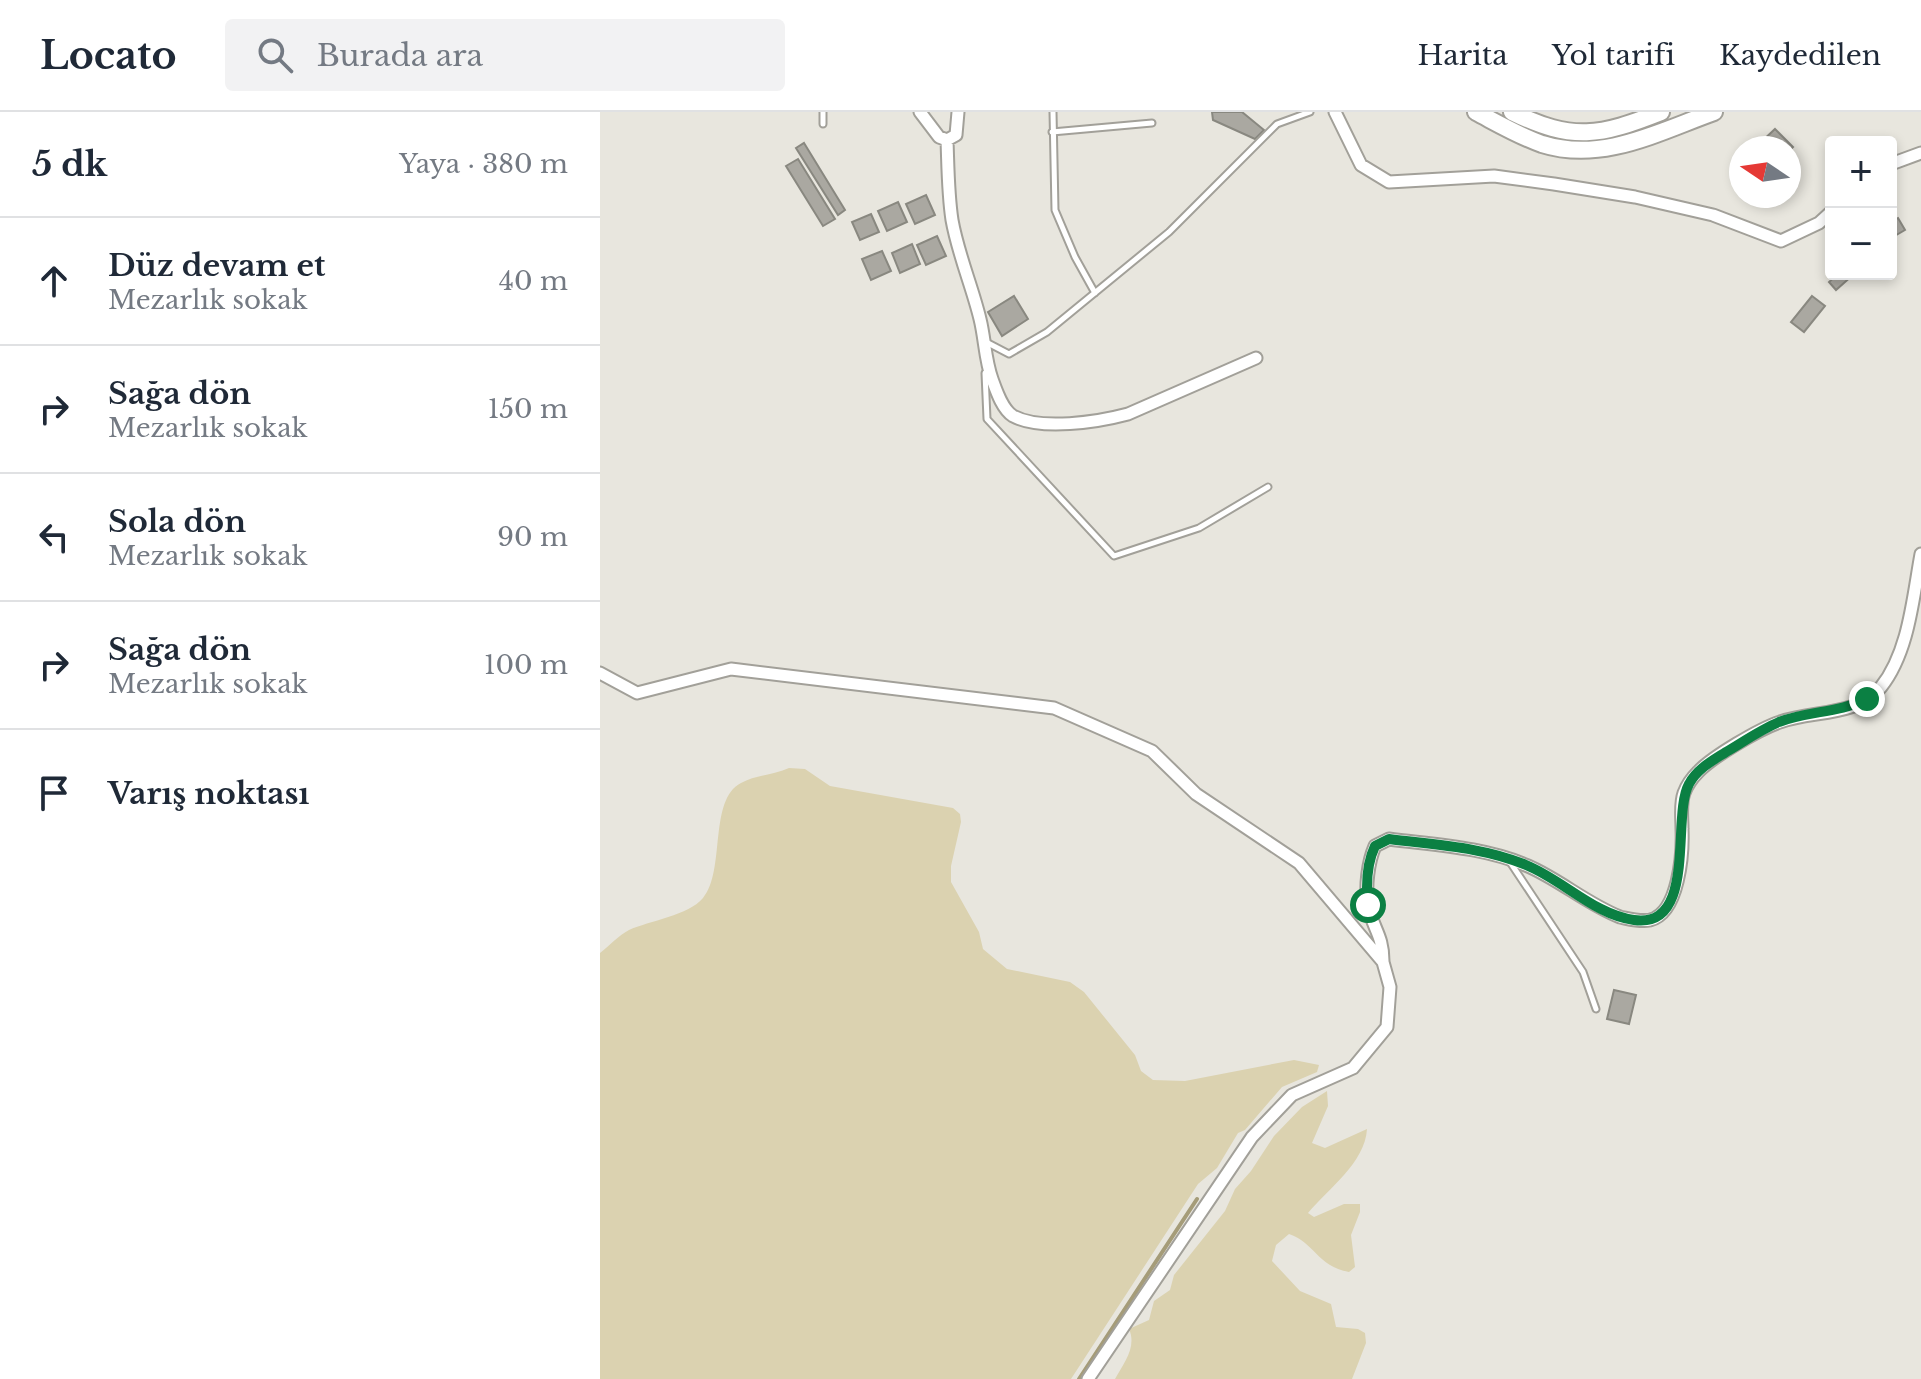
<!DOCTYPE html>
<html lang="tr">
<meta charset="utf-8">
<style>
:root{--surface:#fff;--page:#f2f2f3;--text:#1f2937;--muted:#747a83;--line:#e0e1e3}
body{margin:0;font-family:"Libre Baskerville",serif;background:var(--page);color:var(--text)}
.controls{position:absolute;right:24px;top:24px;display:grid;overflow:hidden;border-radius:8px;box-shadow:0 4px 12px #0003}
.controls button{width:72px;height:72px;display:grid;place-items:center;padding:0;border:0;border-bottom:2px solid var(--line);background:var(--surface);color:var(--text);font:40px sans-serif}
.compass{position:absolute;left:1129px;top:24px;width:72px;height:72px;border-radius:50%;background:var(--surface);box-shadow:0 4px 12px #0003;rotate:283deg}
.stop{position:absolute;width:24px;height:24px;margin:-18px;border:6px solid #0b8043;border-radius:50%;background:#fff}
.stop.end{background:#0b8043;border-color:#fff;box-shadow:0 2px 8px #0008}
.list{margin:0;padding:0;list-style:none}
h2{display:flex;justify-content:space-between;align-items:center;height:104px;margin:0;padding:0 32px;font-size:34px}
h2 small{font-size:26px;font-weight:400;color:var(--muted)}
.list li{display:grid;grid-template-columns:52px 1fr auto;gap:24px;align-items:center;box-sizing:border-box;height:128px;padding:0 32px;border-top:2px solid var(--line)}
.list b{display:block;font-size:30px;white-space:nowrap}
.list p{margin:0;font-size:26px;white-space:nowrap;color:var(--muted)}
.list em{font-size:26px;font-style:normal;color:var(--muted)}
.icon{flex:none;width:44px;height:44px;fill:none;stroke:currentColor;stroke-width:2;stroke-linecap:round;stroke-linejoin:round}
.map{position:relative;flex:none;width:1321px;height:1267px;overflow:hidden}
header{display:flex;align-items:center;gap:48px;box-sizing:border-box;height:112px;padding:0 40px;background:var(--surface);border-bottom:2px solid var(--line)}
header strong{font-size:38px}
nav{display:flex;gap:44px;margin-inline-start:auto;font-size:28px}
.search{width:560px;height:72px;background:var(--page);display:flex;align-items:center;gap:20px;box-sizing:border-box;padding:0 28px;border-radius:8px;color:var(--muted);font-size:30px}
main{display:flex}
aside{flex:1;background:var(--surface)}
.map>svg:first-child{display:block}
</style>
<header>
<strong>Locato</strong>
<div class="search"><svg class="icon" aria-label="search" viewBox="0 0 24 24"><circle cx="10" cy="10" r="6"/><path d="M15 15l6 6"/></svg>Burada ara</div>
<nav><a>Harita</a><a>Yol tarifi</a><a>Kaydedilen</a></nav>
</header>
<main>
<aside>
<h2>5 dk<small>Yaya · 380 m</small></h2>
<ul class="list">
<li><svg class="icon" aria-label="ahead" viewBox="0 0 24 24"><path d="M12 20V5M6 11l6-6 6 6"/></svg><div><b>Düz devam et</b><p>Mezarlık sokak</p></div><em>40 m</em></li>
<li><svg class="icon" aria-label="right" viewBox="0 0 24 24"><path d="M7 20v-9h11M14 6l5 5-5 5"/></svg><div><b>Sağa dön</b><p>Mezarlık sokak</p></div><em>150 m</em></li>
<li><svg class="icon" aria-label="left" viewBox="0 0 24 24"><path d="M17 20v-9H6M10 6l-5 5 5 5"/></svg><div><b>Sola dön</b><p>Mezarlık sokak</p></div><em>90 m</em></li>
<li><svg class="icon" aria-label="right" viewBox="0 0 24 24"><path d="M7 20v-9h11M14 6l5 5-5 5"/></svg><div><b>Sağa dön</b><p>Mezarlık sokak</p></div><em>100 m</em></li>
<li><svg class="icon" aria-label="arrive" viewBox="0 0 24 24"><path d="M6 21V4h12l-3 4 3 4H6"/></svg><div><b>Varış noktası</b></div></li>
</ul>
</aside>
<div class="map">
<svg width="1321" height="1267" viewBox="0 0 1321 1267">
<rect width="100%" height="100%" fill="#e8e6de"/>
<path fill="#dbd2b0" d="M 189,656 L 205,657 L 230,674 L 353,696 L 360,702 L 361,710 L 351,754 L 351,770 L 379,820 L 383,837 L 407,857 L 470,870 L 484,880 L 535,943 L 541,959 L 553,968 L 585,969 L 694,948 L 719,953 L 717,960 L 682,975 L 645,1018 L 638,1021 L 617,1056 L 598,1072 L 471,1267 L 0,1267 L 0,841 C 9,834 19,823 29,818 C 49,809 89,803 103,786 C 126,759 108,688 141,671 C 155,663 174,663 189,656 Z
M 727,979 L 728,994 L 712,1031 L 725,1036 L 767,1017 C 765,1051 728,1077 708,1101 L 714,1105 L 744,1092 L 760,1092 L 760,1100 L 751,1123 L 755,1155 L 749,1160 C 717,1154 714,1130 689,1122 L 676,1133 L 672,1149 L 700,1179 L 731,1192 L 736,1215 L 758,1217 L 765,1221 L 766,1231 L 752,1267 L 515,1267 C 524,1251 537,1235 529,1217 L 549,1208 L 554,1189 L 570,1178 L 574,1163 L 625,1099 L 635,1077 L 651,1059 L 674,1024 L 702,995 Z"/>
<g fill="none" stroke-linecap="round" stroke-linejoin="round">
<path stroke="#a59c79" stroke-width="4" d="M 479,1267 L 597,1087"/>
</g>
<path fill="#aaa8a1" stroke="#898880" stroke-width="2" d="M 612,0 L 642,0 L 664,18 L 655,27 L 613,8 Z
M 1175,17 L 1193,35 L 1189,39 L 1189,36 L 1163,36 L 1159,32 Z
M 204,31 L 245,98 L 238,103 L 196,36 Z
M 198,47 L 235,107 L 223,114 L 186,54 Z
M 326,83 L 335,103 L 315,112 L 306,92 Z
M 298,90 L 307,110 L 287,119 L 278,99 Z
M 271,102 L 279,120 L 260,128 L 252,110 Z
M 1298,106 L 1305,118 L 1291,126 L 1291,110 Z
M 337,124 L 346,144 L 326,153 L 317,133 Z
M 312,132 L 320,152 L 300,161 L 292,141 Z
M 282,139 L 291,159 L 271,168 L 262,147 Z
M 1238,162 L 1254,162 L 1236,178 L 1229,170 Z
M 414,184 L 428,207 L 402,224 L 388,200 Z
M 1212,184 L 1225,194 L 1204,220 L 1191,210 Z
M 1014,878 L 1036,883 L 1029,912 L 1007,907 Z"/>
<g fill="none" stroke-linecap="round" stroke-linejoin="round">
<g stroke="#a2a099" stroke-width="9">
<path id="lane" d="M 453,0 L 455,98 L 475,145 L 495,181
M 223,12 L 223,0
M 452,20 L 552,11
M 386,230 L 409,242 L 447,220 L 569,120 L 677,12 L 710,0
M 385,261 L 387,307 L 514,444 L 599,416 L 668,375
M 910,750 L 983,860 L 996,897"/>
</g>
<g stroke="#a2a099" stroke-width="15">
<path id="street" d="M 320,0 L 339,25 L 347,28 L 356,23 L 358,0
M 735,0 L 761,53 L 789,70 L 894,64 L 954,72 L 1035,85 L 1113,103 L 1181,129 L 1219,111 L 1231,100
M 347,28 C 348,55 348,82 352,108 C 358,142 372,174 380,207 C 385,227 385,248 392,267 C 396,278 402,297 413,304 C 441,319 498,310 528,302 L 656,246
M 1291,52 L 1321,41
M 0,561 L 37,581 L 131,557 L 454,596 L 552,639 L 596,682 L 699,751 L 783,850 L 790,875 L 787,915 L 753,956 L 692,983 L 652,1025 L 488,1267
M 783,849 C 783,822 772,816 768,792 C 765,775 768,750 775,734 L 789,727 C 835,733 884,735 928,754 C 960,768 987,792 1020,805 C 1030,807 1040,810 1050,808 C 1079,801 1083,741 1082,717 C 1082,705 1080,692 1084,681 C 1087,673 1092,666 1098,660 C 1112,645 1159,617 1180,610 C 1213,598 1257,605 1281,575 C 1309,540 1313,485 1321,442"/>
</g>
<g stroke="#a2a099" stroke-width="20">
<path id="secondary" d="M 876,0 C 897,11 919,24 942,32 C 1002,51 1058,20 1114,0
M 912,0 C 973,30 1000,24 1061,0"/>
</g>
<use href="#lane" stroke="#fff" stroke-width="5"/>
<use href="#street" stroke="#fff" stroke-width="11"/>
<use href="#secondary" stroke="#fff" stroke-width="16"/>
</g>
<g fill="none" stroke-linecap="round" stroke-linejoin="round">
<path stroke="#0b8043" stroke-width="10" d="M 768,793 C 766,774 767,751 775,734 L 789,727 C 835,733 883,735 926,753 C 963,768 995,803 1034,808 C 1098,817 1071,704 1089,672 C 1097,657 1112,649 1126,640 C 1143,630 1160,618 1179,610 C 1208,599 1238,601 1267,587"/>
</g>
</svg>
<div class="controls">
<button>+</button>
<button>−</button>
</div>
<svg class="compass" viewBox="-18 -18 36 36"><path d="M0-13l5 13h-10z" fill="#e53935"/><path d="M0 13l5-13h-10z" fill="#747a83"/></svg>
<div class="stop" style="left:768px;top:793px"></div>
<div class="stop end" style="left:1267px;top:587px"></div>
</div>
</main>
